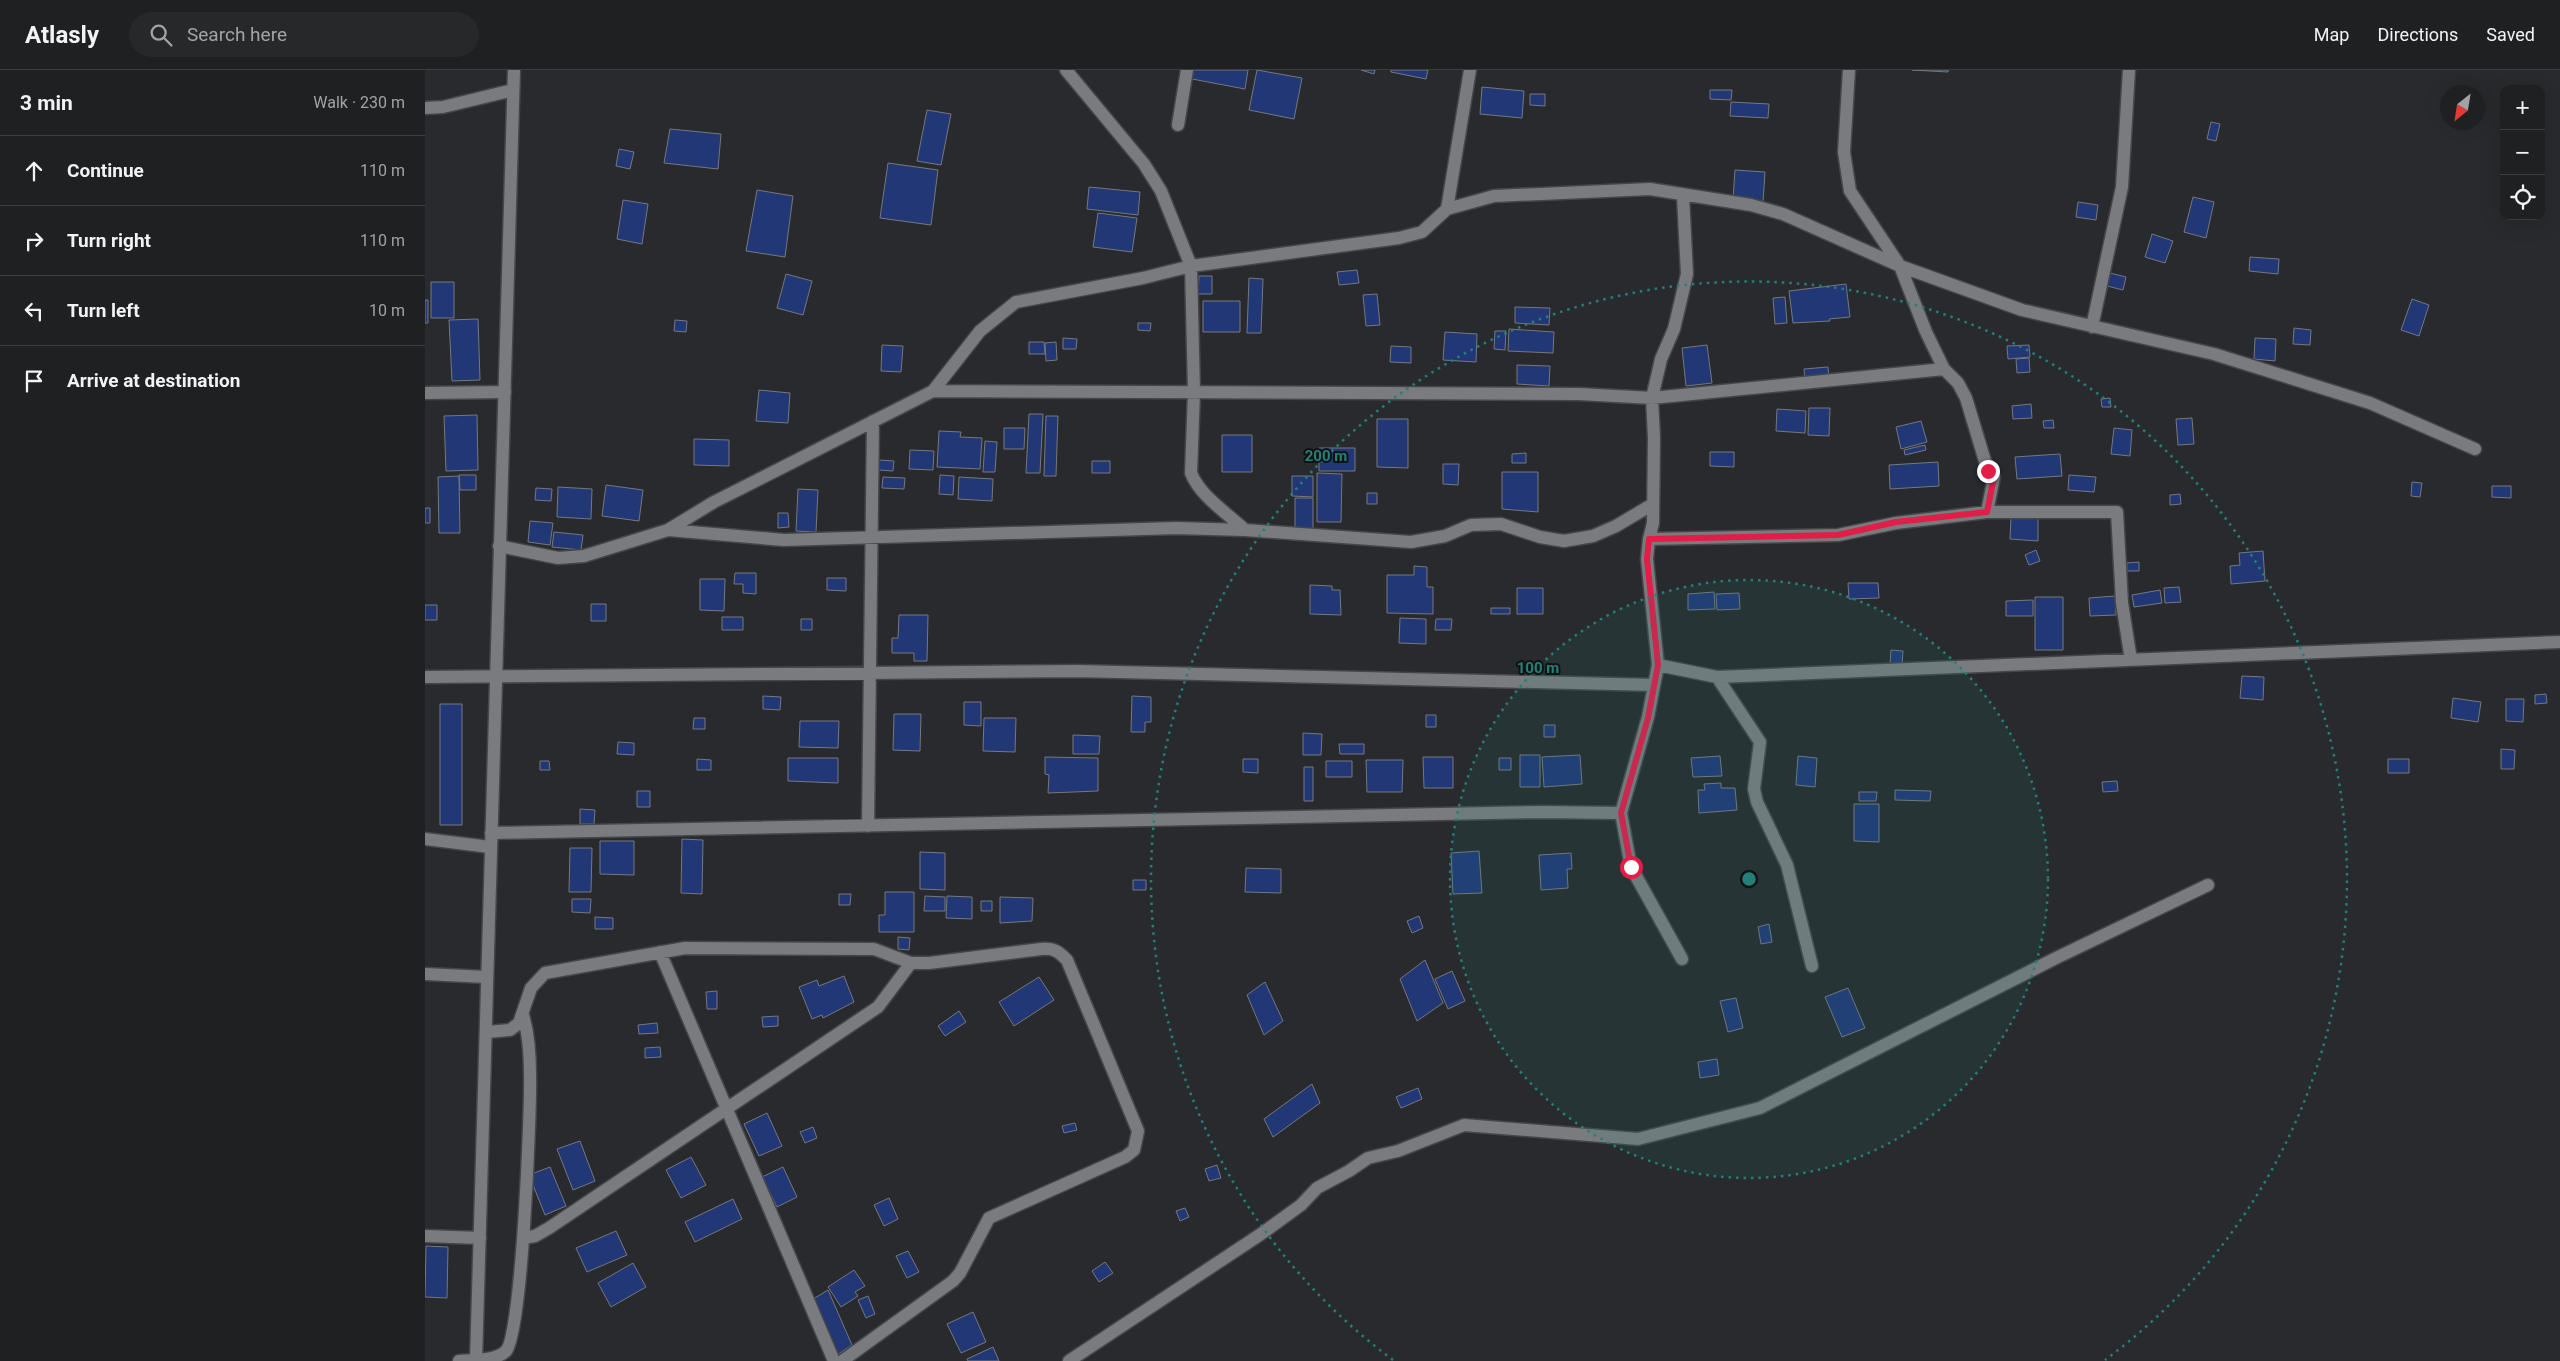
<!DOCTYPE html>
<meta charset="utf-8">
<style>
:root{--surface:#1e2022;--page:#26282a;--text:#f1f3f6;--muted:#a1a3a5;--line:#3c3e40}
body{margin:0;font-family:Roboto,sans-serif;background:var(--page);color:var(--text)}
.controls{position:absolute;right:15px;top:15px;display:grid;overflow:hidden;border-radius:10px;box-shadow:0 5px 20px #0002}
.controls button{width:45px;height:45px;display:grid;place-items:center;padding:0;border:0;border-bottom:1px solid var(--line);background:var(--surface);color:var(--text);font:25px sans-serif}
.compass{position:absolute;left:2015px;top:15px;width:45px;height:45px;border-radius:50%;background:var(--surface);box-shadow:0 5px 20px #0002;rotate:210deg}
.stop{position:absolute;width:15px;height:15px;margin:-11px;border:4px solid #e11d48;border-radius:50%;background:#fff}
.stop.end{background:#e11d48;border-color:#fff;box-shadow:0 1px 5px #0008}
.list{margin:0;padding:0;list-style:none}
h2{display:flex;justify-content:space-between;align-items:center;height:65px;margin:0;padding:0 20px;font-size:21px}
h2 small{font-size:16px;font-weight:400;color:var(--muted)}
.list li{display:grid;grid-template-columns:32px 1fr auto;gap:15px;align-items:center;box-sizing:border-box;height:70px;padding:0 20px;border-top:1px solid var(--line)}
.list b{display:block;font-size:19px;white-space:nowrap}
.list em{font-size:16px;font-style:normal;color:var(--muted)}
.icon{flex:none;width:28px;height:28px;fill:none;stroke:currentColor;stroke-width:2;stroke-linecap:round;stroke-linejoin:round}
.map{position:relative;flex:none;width:2135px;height:1291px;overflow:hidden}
header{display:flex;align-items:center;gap:30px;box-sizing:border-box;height:70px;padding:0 25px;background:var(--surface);border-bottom:1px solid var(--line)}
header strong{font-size:24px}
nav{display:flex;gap:28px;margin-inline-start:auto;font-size:18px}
.search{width:350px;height:45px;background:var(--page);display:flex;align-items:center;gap:12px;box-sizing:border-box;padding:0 18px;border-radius:28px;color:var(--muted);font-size:19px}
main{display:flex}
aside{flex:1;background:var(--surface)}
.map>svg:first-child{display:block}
</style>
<header>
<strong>Atlasly</strong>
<div class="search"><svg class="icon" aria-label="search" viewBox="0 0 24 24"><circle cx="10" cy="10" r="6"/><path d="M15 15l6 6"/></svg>Search here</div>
<nav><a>Map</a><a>Directions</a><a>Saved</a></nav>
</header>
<main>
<aside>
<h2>3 min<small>Walk · 230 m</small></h2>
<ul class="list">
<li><svg class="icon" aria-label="ahead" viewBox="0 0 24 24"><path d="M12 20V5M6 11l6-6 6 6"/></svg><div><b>Continue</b></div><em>110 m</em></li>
<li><svg class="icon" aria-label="right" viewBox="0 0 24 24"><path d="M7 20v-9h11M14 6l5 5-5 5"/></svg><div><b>Turn right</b></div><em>110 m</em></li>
<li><svg class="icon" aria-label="left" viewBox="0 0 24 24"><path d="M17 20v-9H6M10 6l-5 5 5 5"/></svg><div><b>Turn left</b></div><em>10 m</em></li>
<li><svg class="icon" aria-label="arrive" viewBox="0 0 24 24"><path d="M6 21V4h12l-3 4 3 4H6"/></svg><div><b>Arrive at destination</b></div></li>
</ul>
</aside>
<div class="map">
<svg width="2135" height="1291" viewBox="0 0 2135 1291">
<rect width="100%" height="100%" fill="#282a2d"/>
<path fill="#223776" stroke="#76787c" d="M 768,0 L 823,0 L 820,19 L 767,9 Z
M 832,0 L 877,8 L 869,49 L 824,40 Z
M 936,0 L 950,0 L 949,4 Z
M 966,0 L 1003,0 L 1001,9 L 966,2 Z
M 1487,0 L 1523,0 L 1523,2 Z
M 1057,17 L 1099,21 L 1097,48 L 1055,44 Z
M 1285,20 L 1307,20 L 1306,30 L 1285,29 Z
M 1105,24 L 1120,24 L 1120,36 L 1105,35 Z
M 1306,32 L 1344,34 L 1343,48 L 1305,46 Z
M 502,40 L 526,44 L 516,95 L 492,91 Z
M 1786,52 L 1795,54 L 1791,71 L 1782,69 Z
M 245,59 L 296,64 L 293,99 L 239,93 Z
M 194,79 L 209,82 L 205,99 L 191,96 Z
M 463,93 L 513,100 L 506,155 L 455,148 Z
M 1310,100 L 1340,102 L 1338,132 L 1308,129 Z
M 664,117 L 715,122 L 713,145 L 662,139 Z
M 332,120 L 368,126 L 360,187 L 321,181 Z
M 1768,127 L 1789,132 L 1781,168 L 1759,162 Z
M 198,130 L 223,134 L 217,174 L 192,169 Z
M 1653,132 L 1673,135 L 1671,150 L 1651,147 Z
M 673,143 L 712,148 L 707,182 L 668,177 Z
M 1727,164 L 1748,171 L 1740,193 L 1720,187 Z
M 1825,187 L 1854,189 L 1853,204 L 1824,201 Z
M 932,200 L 934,213 L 914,215 L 912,202 Z
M 1681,202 L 1701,207 L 1698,220 L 1678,215 Z
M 361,204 L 387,211 L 378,245 L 352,238 Z
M 774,206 L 787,206 L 787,224 L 773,224 Z
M 824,208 L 838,209 L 836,263 L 822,263 Z
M 6,212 L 29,212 L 29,248 L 6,248 Z
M 1421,214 L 1425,247 L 1404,249 L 1405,251 L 1368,253 L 1364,221 Z
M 952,224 L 955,255 L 941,256 L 938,225 Z
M 1360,227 L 1362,253 L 1350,254 L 1348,228 Z
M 1987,229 L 2004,235 L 1994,266 L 1976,260 Z
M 0,230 L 3,230 L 3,253 L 0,253 Z
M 778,231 L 815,231 L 815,262 L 778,262 Z
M 1090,237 L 1125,238 L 1124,255 L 1090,253 Z
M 53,249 L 55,310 L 27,311 L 24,250 Z
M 250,250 L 262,251 L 261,262 L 249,261 Z
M 713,253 L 726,253 L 725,261 L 713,260 Z
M 1869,258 L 1886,260 L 1885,275 L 1868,274 Z
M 1084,259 L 1129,262 L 1128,283 L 1083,281 Z
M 1070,261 L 1081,261 L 1080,280 L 1069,279 Z
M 1020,262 L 1052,264 L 1051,292 L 1018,290 Z
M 638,268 L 652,269 L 651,279 L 638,279 Z
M 1830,268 L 1851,269 L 1850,291 L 1829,289 Z
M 604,272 L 619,272 L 620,284 L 604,284 Z
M 631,272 L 632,290 L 621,291 L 620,273 Z
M 457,275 L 478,276 L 476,302 L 456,301 Z
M 1282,275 L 1287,313 L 1261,316 L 1257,278 Z
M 1604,275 L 1605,287 L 1583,289 L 1582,276 Z
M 966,276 L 986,277 L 986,293 L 965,292 Z
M 1604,288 L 1605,302 L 1592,303 L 1591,289 Z
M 1092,295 L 1125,296 L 1124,316 L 1092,314 Z
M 1403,297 L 1404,309 L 1380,311 L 1379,299 Z
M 334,320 L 365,323 L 363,353 L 331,351 Z
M 1685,328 L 1686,337 L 1677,337 L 1676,329 Z
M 1606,334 L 1607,348 L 1588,349 L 1587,336 Z
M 1384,338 L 1405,338 L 1404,366 L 1383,365 Z
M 1352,339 L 1381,341 L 1380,363 L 1351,361 Z
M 604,344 L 618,344 L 615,403 L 601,403 Z
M 52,345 L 53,400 L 21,401 L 19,346 Z
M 621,346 L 633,346 L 631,406 L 619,406 Z
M 1767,348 L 1769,374 L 1753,375 L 1751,349 Z
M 952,349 L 983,349 L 983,398 L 952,397 Z
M 1628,350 L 1629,358 L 1619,358 L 1618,351 Z
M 1496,351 L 1502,372 L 1476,379 L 1471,357 Z
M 579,358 L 600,358 L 599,379 L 579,379 Z
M 1689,358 L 1707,360 L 1705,386 L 1686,384 Z
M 514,361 L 536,362 L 535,367 L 557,368 L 555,399 L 512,397 Z
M 797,365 L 827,365 L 827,402 L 797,402 Z
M 269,369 L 304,370 L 304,396 L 269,395 Z
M 560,371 L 572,372 L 570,402 L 558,402 Z
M 1500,375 L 1501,380 L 1480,385 L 1479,380 Z
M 894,378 L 930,378 L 930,401 L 894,401 Z
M 485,380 L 509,381 L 508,400 L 484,399 Z
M 1285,382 L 1309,382 L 1309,397 L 1285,396 Z
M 1101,383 L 1101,393 L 1087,393 L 1087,384 Z
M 1635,384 L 1637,406 L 1592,409 L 1590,387 Z
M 454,390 L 469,391 L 468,401 L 454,400 Z
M 667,391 L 685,391 L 685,403 L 667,403 Z
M 1513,392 L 1514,416 L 1465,419 L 1464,395 Z
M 1018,394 L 1034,394 L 1033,415 L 1018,414 Z
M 1077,402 L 1113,402 L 1113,442 L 1077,439 Z
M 892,403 L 917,404 L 916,452 L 892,452 Z
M 34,405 L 51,405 L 51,420 L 35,420 Z
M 515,405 L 529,406 L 528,425 L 514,424 Z
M 1644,405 L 1671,407 L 1669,422 L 1643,420 Z
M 34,406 L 35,463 L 14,463 L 13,407 Z
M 867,406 L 888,406 L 888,427 L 867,426 Z
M 458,407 L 480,408 L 479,419 L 457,418 Z
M 534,407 L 568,409 L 567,431 L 533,429 Z
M 1987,412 L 1997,413 L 1995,427 L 1986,426 Z
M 181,415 L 218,420 L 214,451 L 177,446 Z
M 2067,416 L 2086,416 L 2086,428 L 2067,427 Z
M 133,417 L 167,419 L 166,449 L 132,447 Z
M 111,418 L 127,419 L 126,431 L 110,430 Z
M 373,419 L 393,420 L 391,462 L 371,461 Z
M 942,423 L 952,423 L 952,434 L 942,434 Z
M 1755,424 L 1756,434 L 1745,435 L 1745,425 Z
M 870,428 L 888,428 L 888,462 L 870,462 Z
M 0,438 L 5,438 L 5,453 L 0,453 Z
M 353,443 L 363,443 L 364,457 L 353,458 Z
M 1586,447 L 1613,448 L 1613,471 L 1585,469 Z
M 105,451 L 128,453 L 125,475 L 103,472 Z
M 129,462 L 158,465 L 156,480 L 127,477 Z
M 1611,480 L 1615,491 L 1604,495 L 1600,485 Z
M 1838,481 L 1840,511 L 1806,514 L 1805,496 L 1815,495 L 1814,483 Z
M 1714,492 L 1714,501 L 1702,501 L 1702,493 Z
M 989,496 L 1002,497 L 1002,517 L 1008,517 L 1008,544 L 962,543 L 962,505 L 989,505 Z
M 310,503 L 331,503 L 331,524 L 318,523 L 318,514 L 309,514 Z
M 402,508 L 421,508 L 421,521 L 402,520 Z
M 275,509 L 300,509 L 299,541 L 275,540 Z
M 1423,513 L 1453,513 L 1454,528 L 1424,529 Z
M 885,515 L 907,516 L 907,520 L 915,520 L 916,545 L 885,544 Z
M 1754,517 L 1756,532 L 1740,533 L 1739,518 Z
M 1092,518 L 1118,518 L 1118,544 L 1092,544 Z
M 1735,520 L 1737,533 L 1709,537 L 1707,525 Z
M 1289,522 L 1290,539 L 1263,540 L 1263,524 Z
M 1314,523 L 1315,539 L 1292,540 L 1291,524 Z
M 1690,526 L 1691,545 L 1665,546 L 1664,528 Z
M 1610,527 L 1638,527 L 1638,580 L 1610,580 Z
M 1608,530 L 1608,546 L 1581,546 L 1581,531 Z
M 166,534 L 181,534 L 181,551 L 166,551 Z
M 0,535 L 12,535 L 12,550 L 0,550 Z
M 1066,538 L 1085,538 L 1085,544 L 1066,544 Z
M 474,545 L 503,545 L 502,591 L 489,591 L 489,583 L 467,583 L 467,568 L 473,568 Z
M 297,547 L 318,547 L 318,560 L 297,560 Z
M 975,548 L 1001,549 L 1001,574 L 974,573 Z
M 376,549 L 387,549 L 387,560 L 376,560 Z
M 1011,549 L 1027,549 L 1026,560 L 1010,560 Z
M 1466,580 L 1478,581 L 1477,595 L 1465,594 Z
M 1817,606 L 1839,607 L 1838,630 L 1815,628 Z
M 2121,624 L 2122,633 L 2110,634 L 2110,625 Z
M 338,626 L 356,627 L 355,640 L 338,639 Z
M 707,626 L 726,627 L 726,652 L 720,652 L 720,662 L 706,662 Z
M 2028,628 L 2056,632 L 2053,652 L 2026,648 Z
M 2081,629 L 2099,629 L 2098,652 L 2081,651 Z
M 539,632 L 556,632 L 556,656 L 539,655 Z
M 15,634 L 37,634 L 37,755 L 15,755 Z
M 469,644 L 496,644 L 495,681 L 468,680 Z
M 1001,645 L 1011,645 L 1011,657 L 1001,657 Z
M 269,648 L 280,648 L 280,659 L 268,659 Z
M 559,648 L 591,648 L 590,682 L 558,681 Z
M 375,651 L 414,651 L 413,678 L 374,677 Z
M 1119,655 L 1130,655 L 1130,667 L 1119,667 Z
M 878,663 L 897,664 L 896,685 L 878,685 Z
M 648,665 L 675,666 L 674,684 L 648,684 Z
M 193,672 L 209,673 L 209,685 L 192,684 Z
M 914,674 L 939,674 L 939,684 L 915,684 Z
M 2076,679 L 2090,680 L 2089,699 L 2076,699 Z
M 1095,685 L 1115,685 L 1115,717 L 1095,717 Z
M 1155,685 L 1157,714 L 1119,717 L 1117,687 Z
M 1295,686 L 1297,706 L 1268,707 L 1266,688 Z
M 1373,686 L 1392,688 L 1390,717 L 1371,715 Z
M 620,687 L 673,688 L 673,721 L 623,723 L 624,705 L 620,704 Z
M 998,687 L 1028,687 L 1028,718 L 999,718 Z
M 363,688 L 413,688 L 413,713 L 363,711 Z
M 1074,688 L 1086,688 L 1086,700 L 1074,700 Z
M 272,689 L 286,690 L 286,700 L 272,700 Z
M 818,689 L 833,689 L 833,703 L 818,702 Z
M 1963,689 L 1984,689 L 1984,703 L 1963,703 Z
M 941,690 L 978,690 L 977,722 L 942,722 Z
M 115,691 L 124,691 L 125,700 L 115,700 Z
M 901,691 L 927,691 L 927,707 L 901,707 Z
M 879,697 L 888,697 L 888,731 L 879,731 Z
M 1692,711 L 1693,721 L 1678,722 L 1677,712 Z
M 1296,713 L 1296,718 L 1310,718 L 1312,740 L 1274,743 L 1273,720 L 1280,720 L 1279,714 Z
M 1470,720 L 1506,721 L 1505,731 L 1470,730 Z
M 212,721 L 225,721 L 225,737 L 212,737 Z
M 1434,722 L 1452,722 L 1451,731 L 1434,731 Z
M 1429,734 L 1454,734 L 1454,772 L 1429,771 Z
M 155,739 L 170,740 L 169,754 L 155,754 Z
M 257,769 L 278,770 L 277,824 L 256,823 Z
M 175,771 L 209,771 L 209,805 L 175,804 Z
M 145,778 L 167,778 L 166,822 L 144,822 Z
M 1054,781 L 1057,823 L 1028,824 L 1026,783 Z
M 495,782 L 520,783 L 520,820 L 495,819 Z
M 1146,783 L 1147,799 L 1142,799 L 1143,818 L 1116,820 L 1114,785 Z
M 821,798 L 856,799 L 856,823 L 820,822 Z
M 708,810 L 721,810 L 721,820 L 708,820 Z
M 460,822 L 489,822 L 489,862 L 454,862 L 454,845 L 460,845 Z
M 414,824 L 426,824 L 425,835 L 414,835 Z
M 500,826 L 520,827 L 520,841 L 499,841 Z
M 522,826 L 547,827 L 547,849 L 521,848 Z
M 575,827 L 608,828 L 607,851 L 575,853 Z
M 147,829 L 166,829 L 165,843 L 147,842 Z
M 556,831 L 567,831 L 567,841 L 556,841 Z
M 994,846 L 998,858 L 987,863 L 982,851 Z
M 170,847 L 188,848 L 188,859 L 170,859 Z
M 1344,854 L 1347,872 L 1336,874 L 1333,857 Z
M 473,867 L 485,868 L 484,880 L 473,879 Z
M 1000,890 L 1018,933 L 992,951 L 975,909 Z
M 1027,901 L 1040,931 L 1023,939 L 1010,909 Z
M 419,906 L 429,932 L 398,948 L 397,945 L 387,949 L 374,917 L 392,910 L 394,916 Z
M 614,907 L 629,930 L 589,956 L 574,932 Z
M 840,912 L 858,951 L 839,965 L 822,925 Z
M 1423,918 L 1440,958 L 1417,967 L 1400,927 Z
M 292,921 L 292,939 L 282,939 L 281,922 Z
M 1311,928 L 1318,958 L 1303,962 L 1295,931 Z
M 534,941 L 541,952 L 520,966 L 513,956 Z
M 353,946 L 353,956 L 338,957 L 337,947 Z
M 232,953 L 233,963 L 214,964 L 213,955 Z
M 235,977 L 236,987 L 220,988 L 220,978 Z
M 1292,989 L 1294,1005 L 1275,1008 L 1273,992 Z
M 887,1014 L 895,1033 L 848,1067 L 839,1049 Z
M 993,1018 L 997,1029 L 976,1038 L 971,1027 Z
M 342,1043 L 357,1076 L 334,1086 L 319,1054 Z
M 650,1053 L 652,1060 L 639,1063 L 637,1056 Z
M 388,1057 L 392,1068 L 380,1073 L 375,1062 Z
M 155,1071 L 170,1111 L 148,1120 L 132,1079 Z
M 266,1087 L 281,1115 L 256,1128 L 241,1100 Z
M 792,1095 L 796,1108 L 784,1111 L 780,1099 Z
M 125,1097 L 141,1136 L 120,1145 L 104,1105 Z
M 358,1097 L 372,1127 L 352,1137 L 337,1107 Z
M 464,1128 L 473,1149 L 459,1156 L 449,1135 Z
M 308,1129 L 317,1149 L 270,1172 L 260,1152 Z
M 760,1138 L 764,1147 L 755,1151 L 751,1141 Z
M 191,1161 L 202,1185 L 162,1202 L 151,1178 Z
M 1,1176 L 23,1177 L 22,1228 L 0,1227 Z
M 483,1181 L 494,1202 L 482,1208 L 471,1186 Z
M 680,1192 L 688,1203 L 674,1212 L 667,1201 Z
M 208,1193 L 221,1217 L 186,1237 L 173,1213 Z
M 429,1200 L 440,1216 L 430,1222 L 433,1226 L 416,1237 L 403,1217 Z
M 403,1220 L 427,1275 L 409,1287 L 385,1231 Z
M 443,1226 L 450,1244 L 441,1248 L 433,1230 Z
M 548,1242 L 561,1272 L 536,1283 L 522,1254 Z
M 568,1277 L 574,1291 L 543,1291 L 542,1289 Z"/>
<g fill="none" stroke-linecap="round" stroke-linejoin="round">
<g stroke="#454648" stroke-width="15">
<path id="minor" d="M 641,0 L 719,94 L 736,121 L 766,196 L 769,322 L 766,403 C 775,426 802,443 820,460
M 1424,0 L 1419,82 L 1425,121 L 1475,196 L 1501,262 L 1519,299 L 1533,313 L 1541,328 L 1563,401 L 1569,407 L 1562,442 L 1692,442 L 1697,533 L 1706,590
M 0,38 L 18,37 L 88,20
M 753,55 L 762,0
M 1022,139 L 1045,0
M 1667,257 L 1697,117 L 1704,0
M 508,321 L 1154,324 L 1227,328 L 1519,299
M 0,323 L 80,322
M 243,460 L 359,470 L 751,458 L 820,460 L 986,472 L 1020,466 L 1046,455 L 1076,454 L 1115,467 L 1139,471 L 1168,466 L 1191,456 L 1228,434
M 1224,469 L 1413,465 L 1471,453 L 1562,442
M 74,476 L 133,488 L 159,486 L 243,460 L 289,432 L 508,321 L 555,261 L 591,232 L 718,208 L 766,196 L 974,168 L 997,162 L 1022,139 L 1069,126 L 1225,119 L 1326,135 L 1358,144 L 1475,196 L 1597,240 L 1789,284 L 1945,333 L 2050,379
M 1233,595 L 1292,607 L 1335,672 L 1329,719 L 1332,732 L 1362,795 L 1387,896
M 0,607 L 652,601 L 1229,615
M 1292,607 L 2135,572
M 443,756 L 448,351
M 66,763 L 1116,742 L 1196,743
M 0,769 L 65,777
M 235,882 L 409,1291
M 1257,889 L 1206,797 L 1196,743 L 1223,647 L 1233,595 L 1222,489 L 1224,469 L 1228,453 L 1229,368 L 1227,328 L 1236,289 L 1249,259 L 1262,204 L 1258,126
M 0,904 L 61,907
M 62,962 L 85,960 L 94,953 L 106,918 L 120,903 L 260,878 L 449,879 L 486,893 L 504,893 L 616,879 C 629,878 633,881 642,890 L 713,1061 L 709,1080 L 700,1087 L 564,1148 L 535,1203 L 528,1211 L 417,1291
M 0,1166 L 55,1168
M 99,1168 L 110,1166 L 124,1158 L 453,937 L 486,893
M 34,1291 C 48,1290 71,1291 81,1281 C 97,1264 106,1040 105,1005 C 105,985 104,965 98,945
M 644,1291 L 836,1164 L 876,1135 L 892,1118 L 924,1101 L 943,1088 L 973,1081 L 1039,1055 L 1213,1069 L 1335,1038 L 1631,888 L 1783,815"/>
</g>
<g stroke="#454648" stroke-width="15">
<path id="tertiary" d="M 51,1291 L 89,0"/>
</g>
<use href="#minor" stroke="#797b7f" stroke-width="12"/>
<use href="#tertiary" stroke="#797b7f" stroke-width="12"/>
</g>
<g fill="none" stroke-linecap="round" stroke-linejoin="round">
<path stroke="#e11d48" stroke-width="6" d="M 1206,797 L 1196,743 L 1223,648 L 1233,595 L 1222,489 L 1224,469 L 1413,465 L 1471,452 L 1562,442 L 1569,407 L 1563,401"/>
</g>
<circle cx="1324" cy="809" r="299" fill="#238079" fill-opacity=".12"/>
<g fill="none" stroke="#238079" stroke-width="2.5" stroke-dasharray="2.5 5">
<circle cx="1324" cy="809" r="299"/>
<path d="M968 1290A598 598 0 1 1 1680 1290"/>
</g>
<circle cx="1324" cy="809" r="8" fill="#238079" stroke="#121214" stroke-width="2.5"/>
<g font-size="15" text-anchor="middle" font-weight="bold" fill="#238079" stroke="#121214" stroke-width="4" stroke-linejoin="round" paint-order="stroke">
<text x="901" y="391">200 m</text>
<text x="1113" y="603">100 m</text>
</g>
</svg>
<div class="controls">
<button>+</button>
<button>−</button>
<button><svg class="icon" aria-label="locate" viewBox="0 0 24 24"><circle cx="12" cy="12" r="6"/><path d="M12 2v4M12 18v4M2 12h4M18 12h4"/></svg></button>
</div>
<svg class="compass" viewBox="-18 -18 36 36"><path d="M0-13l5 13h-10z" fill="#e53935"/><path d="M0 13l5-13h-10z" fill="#a1a3a5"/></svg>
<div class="stop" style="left:1206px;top:797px"></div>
<div class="stop end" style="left:1563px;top:401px"></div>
</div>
</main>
